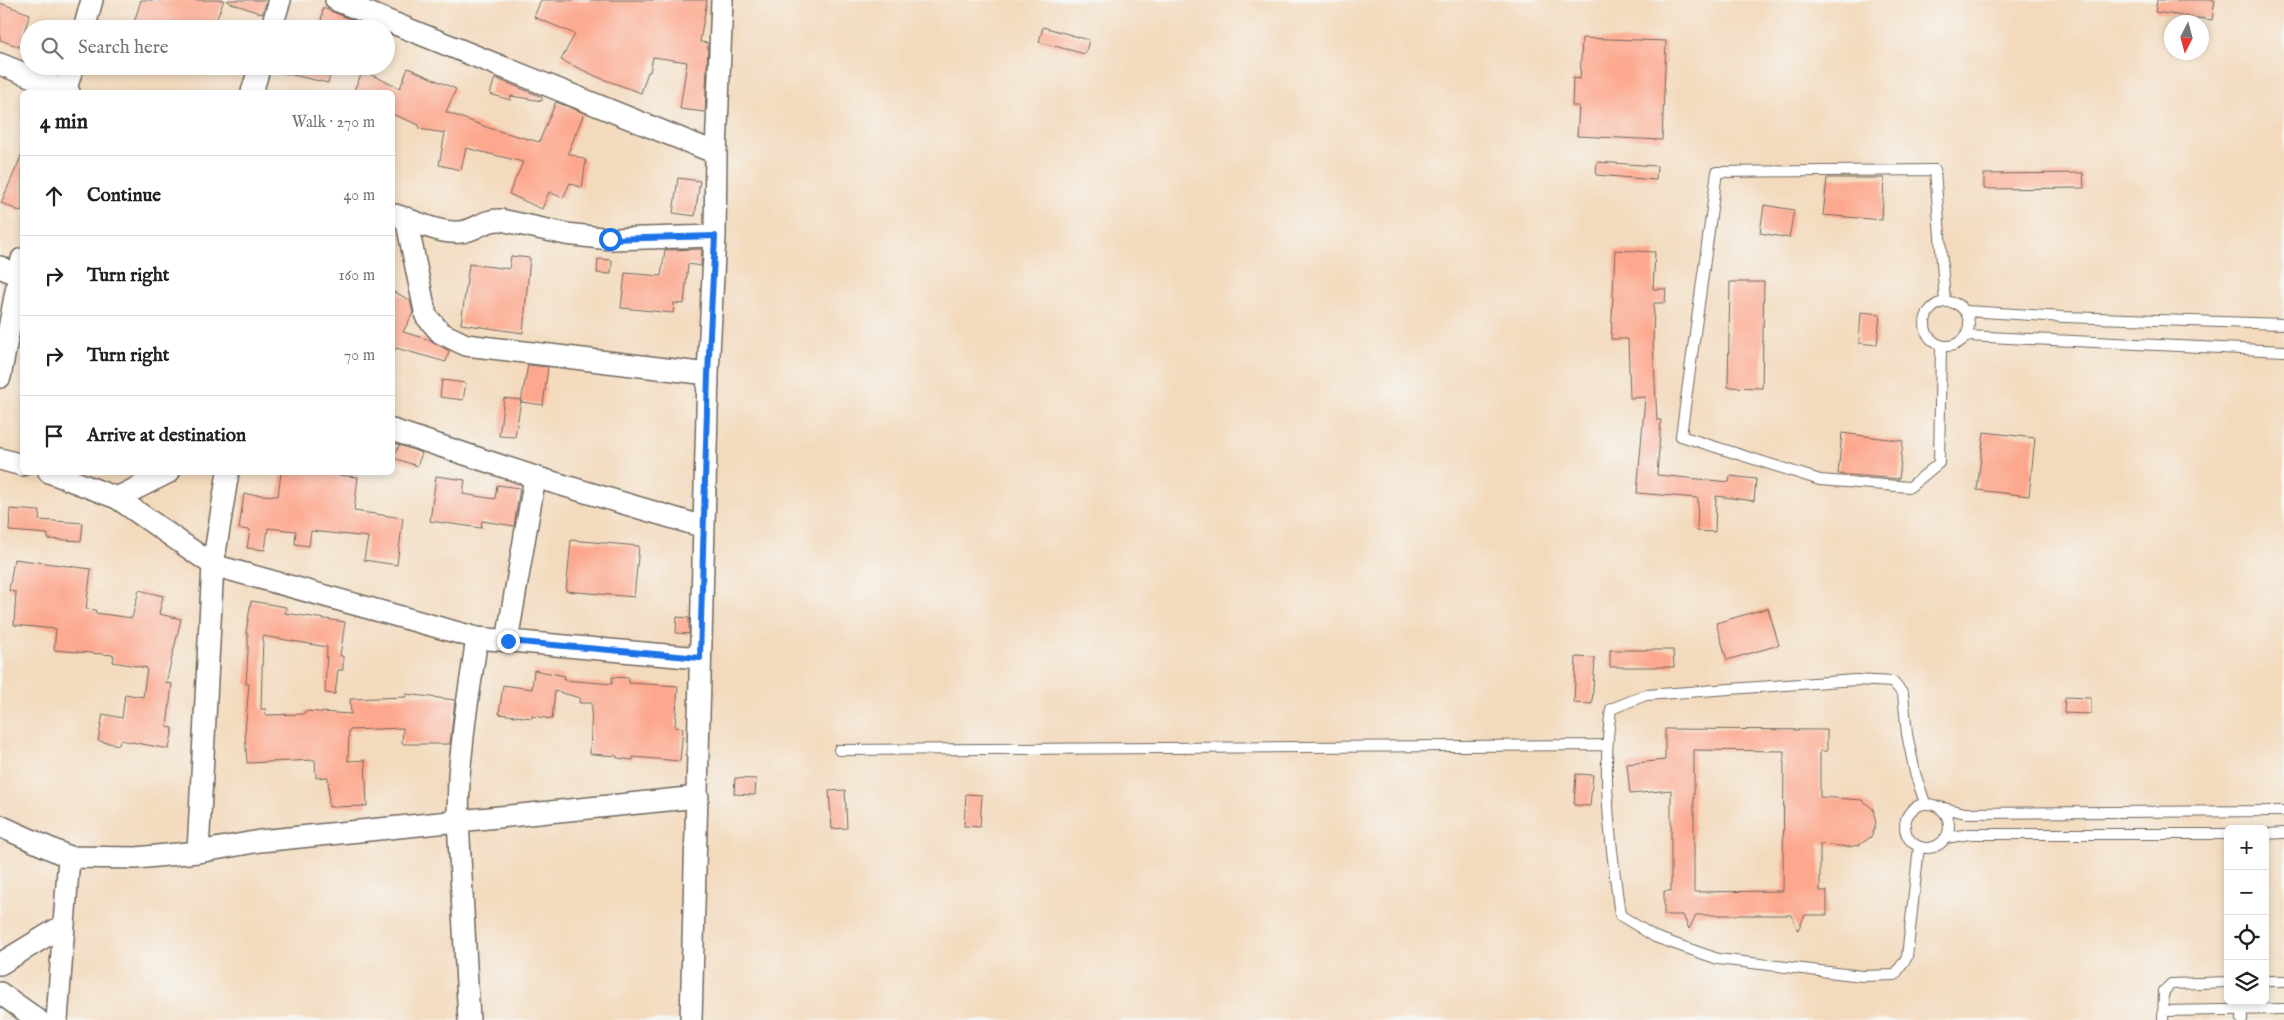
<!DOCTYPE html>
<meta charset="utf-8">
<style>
:root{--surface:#fff;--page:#f2f2f2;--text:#202124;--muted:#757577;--line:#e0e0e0}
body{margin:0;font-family:"IM FELL English",serif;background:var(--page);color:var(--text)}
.controls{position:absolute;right:15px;bottom:15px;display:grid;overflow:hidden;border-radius:8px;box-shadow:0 2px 8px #0003}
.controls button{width:45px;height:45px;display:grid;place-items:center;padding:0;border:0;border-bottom:1px solid var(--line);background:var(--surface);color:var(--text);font:25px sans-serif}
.compass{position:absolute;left:2164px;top:15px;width:45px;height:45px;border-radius:50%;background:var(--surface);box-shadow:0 2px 8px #0003;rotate:186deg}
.stop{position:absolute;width:15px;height:15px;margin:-11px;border:4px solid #1a73e8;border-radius:50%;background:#fff}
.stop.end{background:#1a73e8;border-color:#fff;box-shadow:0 1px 5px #0008}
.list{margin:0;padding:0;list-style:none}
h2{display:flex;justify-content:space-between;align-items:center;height:65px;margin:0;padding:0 20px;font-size:21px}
h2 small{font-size:16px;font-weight:400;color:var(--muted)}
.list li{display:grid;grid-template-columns:32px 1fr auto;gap:15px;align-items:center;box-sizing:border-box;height:80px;padding:0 20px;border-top:1px solid var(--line)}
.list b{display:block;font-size:19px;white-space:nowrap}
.list em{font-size:16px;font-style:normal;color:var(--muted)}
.icon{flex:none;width:28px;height:28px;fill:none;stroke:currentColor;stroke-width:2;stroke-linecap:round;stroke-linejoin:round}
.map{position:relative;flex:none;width:2284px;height:1020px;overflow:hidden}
.search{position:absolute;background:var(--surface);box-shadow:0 2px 8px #0003;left:20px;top:20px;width:375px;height:55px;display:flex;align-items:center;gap:12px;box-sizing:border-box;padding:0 18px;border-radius:28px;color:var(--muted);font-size:19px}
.panel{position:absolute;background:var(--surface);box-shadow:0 2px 8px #0003;left:20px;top:90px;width:375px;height:385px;border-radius:8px}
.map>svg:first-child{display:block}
</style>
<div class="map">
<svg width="2284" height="1020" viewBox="0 0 2284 1020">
<rect width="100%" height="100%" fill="#f6f6f2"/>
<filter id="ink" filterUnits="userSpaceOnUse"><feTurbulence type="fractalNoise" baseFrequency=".02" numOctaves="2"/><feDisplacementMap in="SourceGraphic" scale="10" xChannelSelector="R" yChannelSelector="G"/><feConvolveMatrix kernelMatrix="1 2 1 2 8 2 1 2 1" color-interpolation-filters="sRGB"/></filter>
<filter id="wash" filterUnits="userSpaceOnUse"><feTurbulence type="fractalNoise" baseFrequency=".0096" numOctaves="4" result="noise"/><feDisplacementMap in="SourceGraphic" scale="20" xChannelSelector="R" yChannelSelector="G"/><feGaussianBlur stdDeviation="1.12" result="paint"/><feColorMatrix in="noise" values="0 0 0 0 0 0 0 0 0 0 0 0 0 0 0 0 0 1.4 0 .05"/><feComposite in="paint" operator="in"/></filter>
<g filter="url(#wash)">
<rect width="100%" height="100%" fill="#f3dabd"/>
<g id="blocks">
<path fill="#fda88e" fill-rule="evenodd" d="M 141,0 L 224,0 L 213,29 L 132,29 Z
M 228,0 L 267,0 L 262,14 L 228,2 Z
M 541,0 L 707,0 L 700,42 L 708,43 L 705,112 L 680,109 L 687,62 L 653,57 L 650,72 L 648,72 L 641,93 L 600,78 L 561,60 L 575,34 L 534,17 Z
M 2157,0 L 2215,0 L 2212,20 L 2155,12 Z
M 0,3 L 30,14 L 24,32 L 29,34 L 29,50 L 0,40 Z
M 323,8 L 360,23 L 359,29 L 330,29 L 331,23 L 321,21 Z
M 1043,27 L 1089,40 L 1085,54 L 1039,42 Z
M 1582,38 L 1666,41 L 1662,140 L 1577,136 L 1579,106 L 1572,106 L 1573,78 L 1580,79 Z
M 281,66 L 333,66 L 328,83 L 280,72 Z
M 408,68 L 456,89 L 446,112 L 492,129 L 539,142 L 556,102 L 584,113 L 568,153 L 586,160 L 582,188 L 570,183 L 563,198 L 549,192 L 542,209 L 509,194 L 523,162 L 466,148 L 461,170 L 439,165 L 445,133 L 419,129 L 419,125 L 392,114 L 392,92 L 353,92 L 363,71 L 400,88 Z
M 495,78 L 542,97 L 542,101 L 511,96 L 510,100 L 490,94 Z
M 22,154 L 22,212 L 1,203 Z
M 1597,162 L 1657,166 L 1656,180 L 1596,175 Z
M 2083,173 L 2084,188 L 1984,189 L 1984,174 Z
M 678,178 L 700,181 L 695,216 L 673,213 Z
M 1827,178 L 1884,178 L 1882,220 L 1823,215 Z
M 1764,205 L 1794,210 L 1789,238 L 1760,233 Z
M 702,249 L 701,266 L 688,264 L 684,304 L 674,303 L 673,313 L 621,308 L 625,273 L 661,276 L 665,250 Z
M 1615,250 L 1655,252 L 1653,289 L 1666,289 L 1665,303 L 1654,303 L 1653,344 L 1657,420 L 1661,420 L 1657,475 L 1729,482 L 1730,476 L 1756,479 L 1754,501 L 1716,496 L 1715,532 L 1697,531 L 1698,498 L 1637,493 L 1645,397 L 1630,398 L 1628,339 L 1611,339 Z
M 511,256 L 530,258 L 523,333 L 461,324 L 469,264 L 509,269 Z
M 598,259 L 612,260 L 611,274 L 597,273 Z
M 1730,282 L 1764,282 L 1762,388 L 1728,387 Z
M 392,291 L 410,300 L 413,313 L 403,332 L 430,340 L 449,351 L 446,362 L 396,348 L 392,354 Z
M 1861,312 L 1880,314 L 1877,345 L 1859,343 Z
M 528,365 L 548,367 L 543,405 L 521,402 Z
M 442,380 L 466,383 L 463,400 L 440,397 Z
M 504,398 L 521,400 L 515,437 L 499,436 Z
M 1984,432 L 2035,438 L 2029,496 L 1977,490 Z
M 1842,433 L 1903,441 L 1899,479 L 1838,474 Z
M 399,445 L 422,453 L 417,466 L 394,458 Z
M 281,472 L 337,472 L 337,475 L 358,477 L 354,511 L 403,518 L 397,565 L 364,560 L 368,537 L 311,531 L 309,546 L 295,544 L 296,531 L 268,528 L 265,550 L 247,548 L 250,530 L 239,529 L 244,494 L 278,496 Z
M 436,476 L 465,480 L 463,494 L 495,499 L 497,485 L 520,488 L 514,526 L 482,521 L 481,528 L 430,521 Z
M 10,509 L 40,511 L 39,520 L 83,523 L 81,541 L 48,539 L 48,534 L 9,531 Z
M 571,540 L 639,546 L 634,597 L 566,591 Z
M 14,559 L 91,569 L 86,609 L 96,610 L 95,613 L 132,618 L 139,590 L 163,596 L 159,614 L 181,619 L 166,683 L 172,684 L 167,727 L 173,728 L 169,749 L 120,740 L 119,745 L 98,741 L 103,714 L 122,718 L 125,694 L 143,697 L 147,668 L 113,662 L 114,655 L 54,650 L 56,629 L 14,625 L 16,592 L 9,591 Z
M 251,601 L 286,607 L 285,613 L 345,622 L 340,656 L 343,656 L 343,670 L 338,670 L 335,694 L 325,693 L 327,647 L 263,636 L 261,709 L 266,709 L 265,715 L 304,714 L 305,711 L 351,714 L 350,699 L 406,697 L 406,694 L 455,700 L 450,744 L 402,744 L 403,728 L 349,730 L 348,761 L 365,760 L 367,806 L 329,807 L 328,777 L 316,778 L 315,760 L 247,763 L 245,732 L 249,684 L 246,684 L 248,652 L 248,634 L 246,633 Z
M 1768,608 L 1779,645 L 1727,660 L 1716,623 Z
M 677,617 L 689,618 L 689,634 L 676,633 Z
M 1610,650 L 1673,650 L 1674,667 L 1610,667 Z
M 1576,657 L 1595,658 L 1592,704 L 1574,703 Z
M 534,670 L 565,676 L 564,680 L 612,684 L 612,677 L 629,678 L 629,683 L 678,686 L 675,727 L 683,728 L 680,761 L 633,757 L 633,760 L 617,758 L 617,756 L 590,754 L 592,703 L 579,703 L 580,698 L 555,691 L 552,719 L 532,716 L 532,718 L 499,714 L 503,685 L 532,689 Z
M 2065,697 L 2091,698 L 2091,714 L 2064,713 Z
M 1665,729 L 1827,730 L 1827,751 L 1820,751 L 1820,797 L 1862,800 L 1873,809 L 1876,823 L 1871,837 L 1859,845 L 1848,847 L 1820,844 L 1820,891 L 1827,891 L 1827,915 L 1805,915 L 1798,930 L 1791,915 L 1696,915 L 1689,929 L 1683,915 L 1664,915 L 1664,891 L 1671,891 L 1671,790 L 1630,794 L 1627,764 L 1665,760 ZM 1694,750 L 1784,751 L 1783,891 L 1694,892 Z
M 1576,774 L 1593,775 L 1590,806 L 1574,805 Z
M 735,778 L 756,779 L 755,795 L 734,794 Z
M 845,790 L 847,828 L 832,829 L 829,791 Z
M 966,794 L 982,795 L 980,827 L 964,826 Z"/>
</g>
</g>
<g filter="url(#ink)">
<use href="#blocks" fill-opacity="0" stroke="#71685e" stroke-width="1"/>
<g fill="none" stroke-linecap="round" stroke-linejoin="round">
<g stroke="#71685e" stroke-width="12">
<path id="lane" d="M1925 324a22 22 0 1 1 44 0a22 22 0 1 1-44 0Z
M 1966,311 L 2064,317 L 2284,324
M 1966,336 L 2284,351
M 1941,346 L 1939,463 L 1910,487 L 1820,480 L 1681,436 L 1717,172 L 1935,170 L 1945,302
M 839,750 L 1606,745
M1905 826a22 22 0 1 1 44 0a22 22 0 1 1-44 0Z
M 1940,807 L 1965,813 L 2284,811
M 2265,834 L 2284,833
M 1946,838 L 1969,834 L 2228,834
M 1919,847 L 1907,957 L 1895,975 L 1862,976 L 1718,959 L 1655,937 L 1620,915 C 1611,846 1601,778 1611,709 L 1646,695 L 1855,680 L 1893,682 L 1903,694 L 1907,734 L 1915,773 L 1925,803
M 2265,981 L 2284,981
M 2163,1011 L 2284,1009
M 2163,1020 L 2164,991 L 2171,984 L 2228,982
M 2242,1020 L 2242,1001"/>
</g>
<g stroke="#71685e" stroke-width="24">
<path id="street" d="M 336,0 L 716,153
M 84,29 L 92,0
M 271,29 L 280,0
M 0,64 L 69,92
M 65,92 L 73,66
M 252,92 L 260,66
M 395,215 C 415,221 439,234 460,232 C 476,231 483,219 501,220 L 566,234 L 610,239 L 715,236
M 406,218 L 426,316 L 441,333 L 466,345 L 708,374
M 0,267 L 22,277
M 0,377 L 22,259
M 392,430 L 535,477 L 704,527
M 0,459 L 22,465
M 49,472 L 117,498 L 213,565 L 477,638 L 699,658
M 117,498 L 169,472
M 507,641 L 535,477
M 0,826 L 69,857 L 136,858 L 198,852 L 260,841 L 698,797
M 198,852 L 213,565 L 228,472
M 0,964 L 64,925
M 0,993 L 38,1020
M 57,1020 L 69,857
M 469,1020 L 458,821 L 459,775 L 465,718 L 477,638
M 691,1020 L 708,374 L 715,236 L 716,153 L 722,0"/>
</g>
<use href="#lane" stroke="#fff" stroke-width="10"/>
<use href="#street" stroke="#fff" stroke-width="21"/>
</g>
</g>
<g fill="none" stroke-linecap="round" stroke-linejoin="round" filter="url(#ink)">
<path stroke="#1a73e8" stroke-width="6" d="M 508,641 L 700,658 L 708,374 L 715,236 L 610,239"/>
</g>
</svg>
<div class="controls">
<button>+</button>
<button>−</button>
<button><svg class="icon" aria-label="locate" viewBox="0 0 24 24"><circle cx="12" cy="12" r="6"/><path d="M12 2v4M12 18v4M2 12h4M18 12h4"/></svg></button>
<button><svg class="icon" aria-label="layers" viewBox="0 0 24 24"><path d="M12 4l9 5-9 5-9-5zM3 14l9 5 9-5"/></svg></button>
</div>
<svg class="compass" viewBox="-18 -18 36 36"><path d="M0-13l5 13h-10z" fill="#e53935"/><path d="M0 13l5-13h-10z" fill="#757577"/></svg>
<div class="stop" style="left:610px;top:239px"></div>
<div class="stop end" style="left:508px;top:641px"></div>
<div class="search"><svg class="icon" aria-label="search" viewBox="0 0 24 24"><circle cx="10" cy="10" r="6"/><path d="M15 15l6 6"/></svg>Search here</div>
<section class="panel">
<h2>4 min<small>Walk · 270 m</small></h2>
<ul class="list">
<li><svg class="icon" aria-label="ahead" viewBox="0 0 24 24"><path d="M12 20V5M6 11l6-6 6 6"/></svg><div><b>Continue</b></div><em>40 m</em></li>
<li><svg class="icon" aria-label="right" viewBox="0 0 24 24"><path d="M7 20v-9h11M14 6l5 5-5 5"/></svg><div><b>Turn right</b></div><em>160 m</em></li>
<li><svg class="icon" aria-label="right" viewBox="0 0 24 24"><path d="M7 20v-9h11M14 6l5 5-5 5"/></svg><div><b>Turn right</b></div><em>70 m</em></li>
<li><svg class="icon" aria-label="arrive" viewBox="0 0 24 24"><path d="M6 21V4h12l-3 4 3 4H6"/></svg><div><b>Arrive at destination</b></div></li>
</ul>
</section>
</div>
